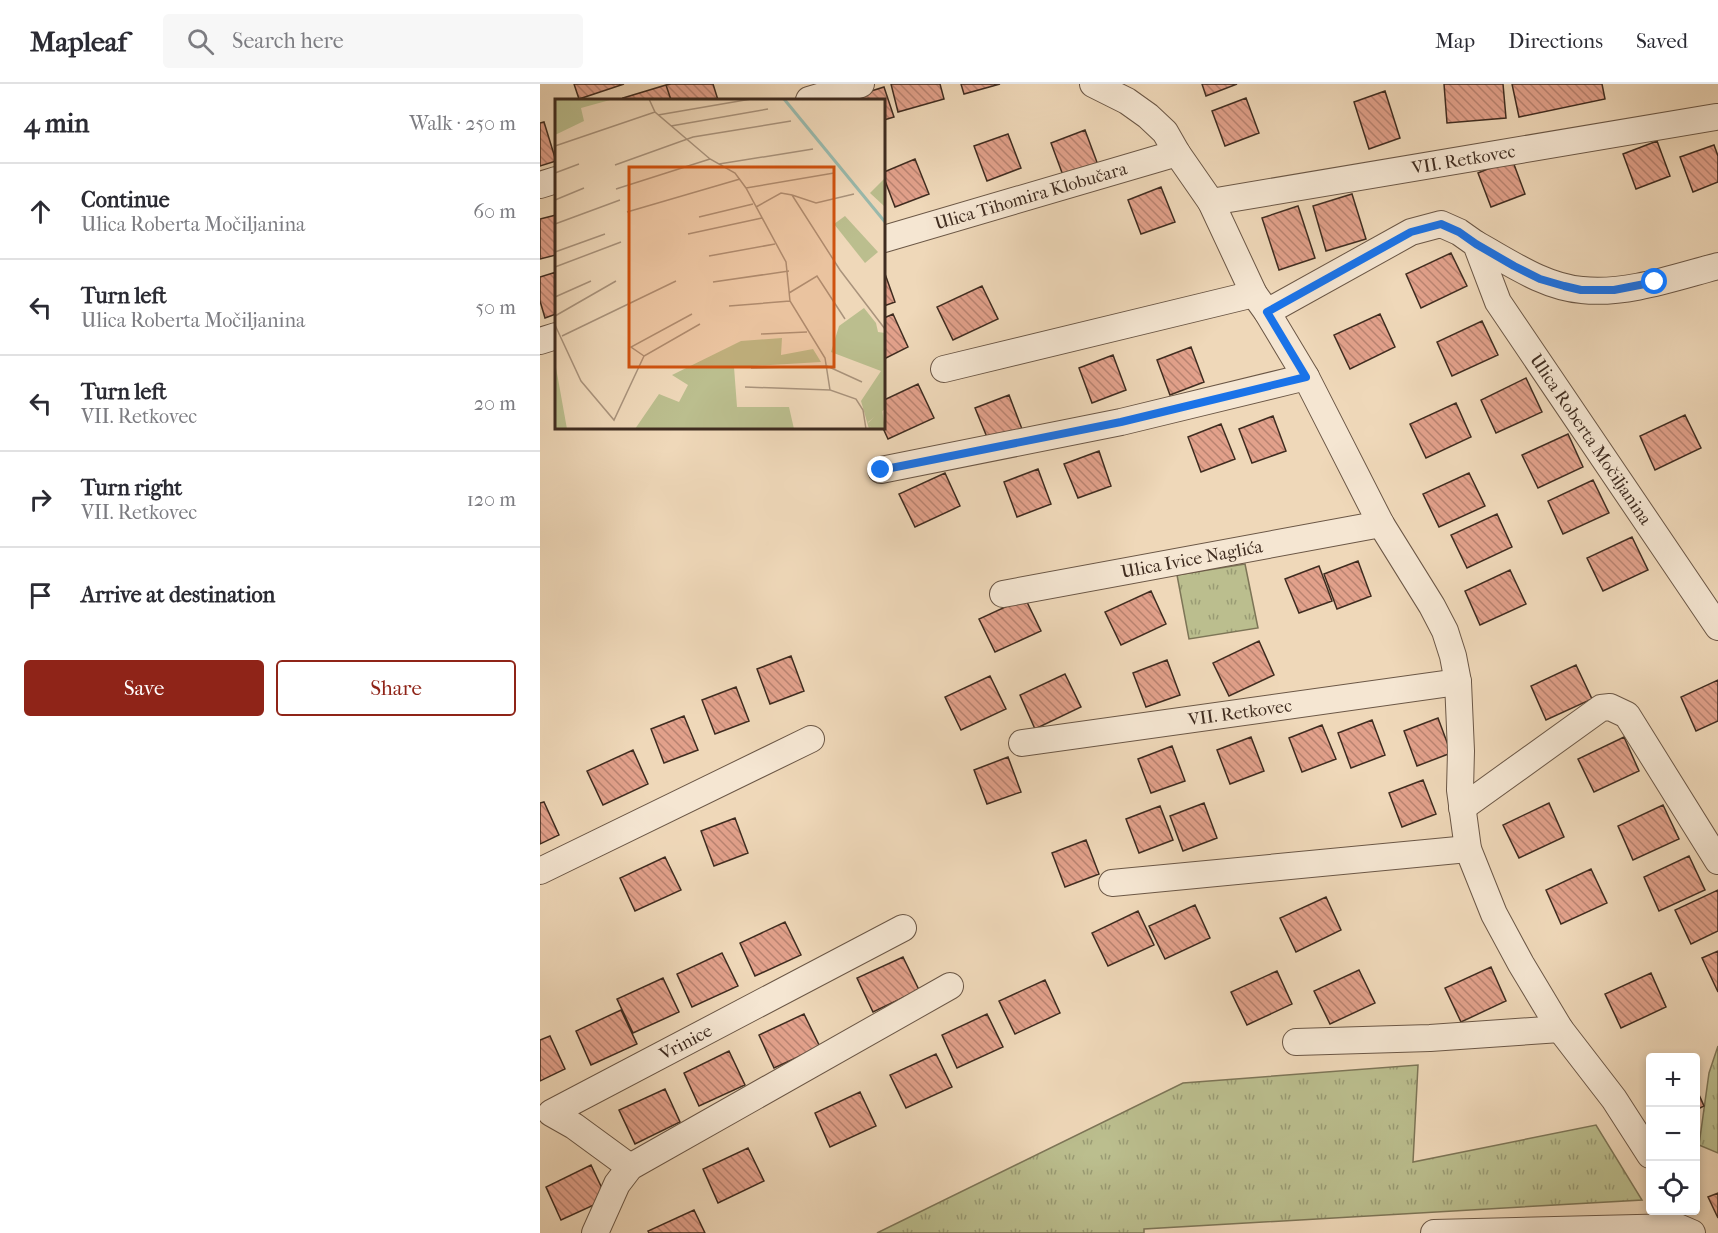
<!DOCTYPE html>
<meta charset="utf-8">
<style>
:root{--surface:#fff;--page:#f7f7f7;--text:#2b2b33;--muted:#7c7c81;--line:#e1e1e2;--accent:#8f2418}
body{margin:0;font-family:"IM FELL French Canon",serif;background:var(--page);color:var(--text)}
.controls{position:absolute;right:18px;bottom:18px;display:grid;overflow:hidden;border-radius:6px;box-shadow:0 3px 9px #0003}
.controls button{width:54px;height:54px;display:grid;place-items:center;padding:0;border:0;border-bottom:2px solid var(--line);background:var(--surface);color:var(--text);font:30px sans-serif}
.stop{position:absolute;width:18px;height:18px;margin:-14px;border:4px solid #1a73e8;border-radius:50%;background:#fff}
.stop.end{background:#1a73e8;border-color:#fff;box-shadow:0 2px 6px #0008}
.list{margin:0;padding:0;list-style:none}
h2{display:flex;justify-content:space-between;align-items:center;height:78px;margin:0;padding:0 24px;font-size:26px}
h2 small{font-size:20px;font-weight:400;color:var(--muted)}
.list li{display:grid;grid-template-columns:39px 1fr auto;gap:18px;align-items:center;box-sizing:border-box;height:96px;padding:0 24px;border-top:2px solid var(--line)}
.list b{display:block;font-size:22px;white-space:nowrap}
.list p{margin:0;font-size:20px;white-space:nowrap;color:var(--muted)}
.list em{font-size:20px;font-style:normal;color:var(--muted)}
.actions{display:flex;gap:12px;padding:18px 24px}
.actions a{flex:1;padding:14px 0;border:2px solid var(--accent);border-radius:6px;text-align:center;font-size:21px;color:var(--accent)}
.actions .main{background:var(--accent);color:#fff}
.icon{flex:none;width:33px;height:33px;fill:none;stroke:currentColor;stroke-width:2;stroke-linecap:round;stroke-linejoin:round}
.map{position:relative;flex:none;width:1178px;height:1149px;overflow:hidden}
header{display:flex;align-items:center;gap:36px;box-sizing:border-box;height:84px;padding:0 30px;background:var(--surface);border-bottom:2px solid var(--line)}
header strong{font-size:28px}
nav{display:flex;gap:33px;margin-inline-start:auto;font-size:21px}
.search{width:420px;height:54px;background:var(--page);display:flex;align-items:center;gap:15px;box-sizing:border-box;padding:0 21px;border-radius:6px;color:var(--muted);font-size:22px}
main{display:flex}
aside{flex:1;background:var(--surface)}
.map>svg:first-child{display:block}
</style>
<header>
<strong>Mapleaf</strong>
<div class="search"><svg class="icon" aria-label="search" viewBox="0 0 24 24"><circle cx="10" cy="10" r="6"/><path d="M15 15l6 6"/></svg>Search here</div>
<nav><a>Map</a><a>Directions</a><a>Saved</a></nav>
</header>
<main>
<aside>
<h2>4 min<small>Walk · 250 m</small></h2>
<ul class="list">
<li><svg class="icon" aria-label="ahead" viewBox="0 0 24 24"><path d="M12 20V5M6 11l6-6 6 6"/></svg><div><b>Continue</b><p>Ulica Roberta Močiljanina</p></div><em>60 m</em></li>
<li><svg class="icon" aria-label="left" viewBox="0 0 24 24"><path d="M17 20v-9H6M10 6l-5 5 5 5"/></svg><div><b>Turn left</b><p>Ulica Roberta Močiljanina</p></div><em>50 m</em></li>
<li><svg class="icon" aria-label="left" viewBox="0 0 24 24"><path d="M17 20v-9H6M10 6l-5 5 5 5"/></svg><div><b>Turn left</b><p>VII. Retkovec</p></div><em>20 m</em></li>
<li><svg class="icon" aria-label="right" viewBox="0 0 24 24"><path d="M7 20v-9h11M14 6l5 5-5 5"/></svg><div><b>Turn right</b><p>VII. Retkovec</p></div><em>120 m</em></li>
<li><svg class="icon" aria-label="arrive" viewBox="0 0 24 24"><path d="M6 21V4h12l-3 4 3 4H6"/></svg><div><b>Arrive at destination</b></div></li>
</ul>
<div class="actions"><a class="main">Save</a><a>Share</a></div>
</aside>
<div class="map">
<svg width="1178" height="1149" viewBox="0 0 1178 1149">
<defs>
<pattern id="grass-tufts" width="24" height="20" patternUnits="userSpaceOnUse" patternTransform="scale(1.5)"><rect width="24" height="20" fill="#bbbe8e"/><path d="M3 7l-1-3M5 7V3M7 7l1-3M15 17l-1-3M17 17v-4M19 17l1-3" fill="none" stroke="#999b74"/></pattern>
<pattern id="building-back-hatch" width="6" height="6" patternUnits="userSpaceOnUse" patternTransform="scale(1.5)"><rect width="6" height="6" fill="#e2a18b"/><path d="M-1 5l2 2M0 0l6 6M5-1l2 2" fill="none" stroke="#b98371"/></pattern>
</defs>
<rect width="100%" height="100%" fill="#efd8b9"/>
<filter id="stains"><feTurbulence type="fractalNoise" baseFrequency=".00333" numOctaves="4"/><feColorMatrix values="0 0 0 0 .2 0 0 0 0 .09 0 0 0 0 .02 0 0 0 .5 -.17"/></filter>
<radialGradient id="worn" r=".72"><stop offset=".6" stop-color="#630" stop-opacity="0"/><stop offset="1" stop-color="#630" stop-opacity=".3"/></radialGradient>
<path fill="url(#grass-tufts)" stroke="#7d7557" stroke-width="1.5" d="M 705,480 L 718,544 L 649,555 L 637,491 Z
M 1178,962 L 1178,1069 L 1159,1061 L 1169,989 Z
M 878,981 L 873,1078 L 1056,1041 L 1102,1116 L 604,1145 L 604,1149 L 337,1149 L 643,999 Z"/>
<path fill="url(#building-back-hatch)" stroke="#3f2c20" stroke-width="1.5" d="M 34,0 L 84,0 L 39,15 Z
M 131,0 L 173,0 L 178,16 L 131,16 L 126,1 Z
M 351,0 L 400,0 L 404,15 L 358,28 Z
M 421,0 L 460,0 L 424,10 Z
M 662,0 L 697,0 L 666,12 Z
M 904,0 L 963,0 L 966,34 L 907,39 Z
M 972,0 L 1062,0 L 1065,15 L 979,33 Z
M 126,1 L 131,16 L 84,16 L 83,14 Z
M 344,3 L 354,33 L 344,36 L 344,16 L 310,16 L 309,14 Z
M 845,7 L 860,54 L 829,65 L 814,18 Z
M 706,14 L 719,49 L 685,62 L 672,27 Z
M 4,38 L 16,77 L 0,82 L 0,39 Z
M 545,46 L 558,81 L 524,94 L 511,59 Z
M 468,50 L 481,84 L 447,97 L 434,62 Z
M 1117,57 L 1130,92 L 1096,105 L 1083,70 Z
M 1174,61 L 1178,72 L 1178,98 L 1153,108 L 1140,73 Z
M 375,75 L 389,110 L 355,123 L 344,94 L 344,88 Z
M 972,75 L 985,110 L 951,123 L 938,89 Z
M 621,103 L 635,138 L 601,150 L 588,116 Z
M 812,110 L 826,155 L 786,167 L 773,122 Z
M 758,122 L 775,174 L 739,186 L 722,134 Z
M 16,131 L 16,171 L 0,175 L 0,135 Z
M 911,169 L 927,202 L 881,224 L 866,190 Z
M 344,187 L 355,218 L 344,222 Z
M 16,188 L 16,230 L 5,234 L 0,217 L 0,193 Z
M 442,202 L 458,235 L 413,256 L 397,223 Z
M 353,230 L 368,263 L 344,275 L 344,234 Z
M 840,230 L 855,263 L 810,285 L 794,251 Z
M 942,237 L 958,271 L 912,292 L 897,258 Z
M 651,263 L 664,298 L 630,311 L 617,276 Z
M 573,271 L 586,306 L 552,319 L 539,284 Z
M 986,294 L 1002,328 L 956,349 L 941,316 Z
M 378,300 L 394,334 L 348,355 L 343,344 L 344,316 Z
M 469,311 L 482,345 L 449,358 L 435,324 Z
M 916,319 L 931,353 L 886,374 L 870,340 Z
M 1145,331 L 1161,364 L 1115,386 L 1100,352 Z
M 733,332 L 746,367 L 712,379 L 699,345 Z
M 681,340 L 695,375 L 661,388 L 648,353 Z
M 1028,350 L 1043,383 L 998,404 L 982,371 Z
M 559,367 L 571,402 L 538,414 L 524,380 Z
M 498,385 L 511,420 L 477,433 L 464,398 Z
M 405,389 L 420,422 L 375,443 L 359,410 Z
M 929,389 L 945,422 L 899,443 L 883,410 Z
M 1053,396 L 1069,429 L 1023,450 L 1008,417 Z
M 957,430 L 972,463 L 927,484 L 911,451 Z
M 1092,453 L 1108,486 L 1063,507 L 1047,474 Z
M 818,477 L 831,512 L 797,525 L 784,490 Z
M 779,482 L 792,517 L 759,529 L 745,495 Z
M 970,486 L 986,520 L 940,541 L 925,507 Z
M 611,507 L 626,540 L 581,561 L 565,528 Z
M 485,514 L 501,547 L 455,568 L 439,535 Z
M 719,557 L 734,591 L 689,612 L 673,579 Z
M 251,572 L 264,607 L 230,620 L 217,585 Z
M 627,576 L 640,611 L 606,623 L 593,589 Z
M 1036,581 L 1052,615 L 1006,636 L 991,602 Z
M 525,590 L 541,623 L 495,645 L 480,611 Z
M 450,592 L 466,625 L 421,646 L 405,613 Z
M 1178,596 L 1178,637 L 1156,647 L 1141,613 Z
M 196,603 L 209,637 L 175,650 L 162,616 Z
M 144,632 L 158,666 L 124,679 L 111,645 Z
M 898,634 L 911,669 L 877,682 L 864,647 Z
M 832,636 L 845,671 L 811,684 L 798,649 Z
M 782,641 L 796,675 L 762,688 L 749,654 Z
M 711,653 L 724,687 L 690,700 L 677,666 Z
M 1084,653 L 1099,687 L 1054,708 L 1038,675 Z
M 632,662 L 645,697 L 611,709 L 598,675 Z
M 93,666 L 108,700 L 63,721 L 47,687 Z
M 468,673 L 481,708 L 447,720 L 434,686 Z
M 883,696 L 896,730 L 862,743 L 849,709 Z
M 4,718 L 19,751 L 0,760 L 0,719 Z
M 664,719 L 677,754 L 643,767 L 630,732 Z
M 1009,719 L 1024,753 L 979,774 L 963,741 Z
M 1123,721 L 1139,755 L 1093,776 L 1078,742 Z
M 620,722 L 633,756 L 599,769 L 586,735 Z
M 195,734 L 208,769 L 174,782 L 161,747 Z
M 546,756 L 559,790 L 525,803 L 512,769 Z
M 1149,772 L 1165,806 L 1119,827 L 1104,793 Z
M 125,773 L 141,806 L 95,827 L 80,794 Z
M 1051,785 L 1067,819 L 1021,840 L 1006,806 Z
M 1178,806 L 1178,847 L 1151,860 L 1135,826 Z
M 786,813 L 801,846 L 756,868 L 740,834 Z
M 655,821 L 670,854 L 625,875 L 609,842 Z
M 598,827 L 614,861 L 568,882 L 552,849 Z
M 245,838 L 261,871 L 215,892 L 200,859 Z
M 1178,867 L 1178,908 L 1162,874 Z
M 182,869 L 198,902 L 152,923 L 137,890 Z
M 363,873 L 379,906 L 333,928 L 317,894 Z
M 951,883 L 966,917 L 921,938 L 905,904 Z
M 819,886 L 835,919 L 790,940 L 774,907 Z
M 737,887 L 752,920 L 707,941 L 691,908 Z
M 1111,889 L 1126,923 L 1081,944 L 1065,910 Z
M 123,894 L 139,928 L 93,949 L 77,915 Z
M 505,896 L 520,929 L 475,950 L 459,917 Z
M 81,926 L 97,960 L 51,981 L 36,947 Z
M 264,930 L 280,963 L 234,984 L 219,951 Z
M 447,930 L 463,963 L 417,984 L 402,951 Z
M 10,952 L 25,985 L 0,997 L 0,956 Z
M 189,967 L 205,1001 L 159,1022 L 144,989 Z
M 396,970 L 412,1003 L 366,1024 L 350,991 Z
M 1156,1004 L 1164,1022 L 1156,1026 Z
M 125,1005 L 140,1038 L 95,1060 L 79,1026 Z
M 320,1008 L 336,1042 L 290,1063 L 275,1029 Z
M 208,1064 L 224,1097 L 178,1119 L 163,1085 Z
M 51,1081 L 67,1115 L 21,1136 L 6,1103 Z
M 1178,1109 L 1178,1134 L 1168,1113 Z
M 154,1126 L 165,1149 L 109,1149 L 108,1147 Z"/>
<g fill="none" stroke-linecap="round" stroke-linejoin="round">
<g stroke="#6b5746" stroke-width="28">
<g id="minor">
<path d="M 553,0 L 587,17 L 608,32 L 625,48 L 637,69 L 671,118 L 714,210 L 727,228 L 766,293 L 841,440 L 892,522 L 905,547 L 913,572 L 918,598 L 921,667 L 920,706 L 928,765 L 954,830 L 981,880 L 1020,945 L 1074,1015 L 1110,1071"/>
<path d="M 269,16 L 321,0"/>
<path d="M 0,101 L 16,96"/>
<path id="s1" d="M 671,118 L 1176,33"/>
<path id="s2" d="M 344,155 L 637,69"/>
<path d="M 936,160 C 969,178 1004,203 1042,206 C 1086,211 1136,193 1178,182"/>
<path id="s3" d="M 727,228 L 871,148 L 901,140 L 919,148 L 936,160 L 958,218 L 1178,543"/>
<path d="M 0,257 L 16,252"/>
<path d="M 404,285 L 714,210"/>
<path d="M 341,386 L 581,338 L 766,293"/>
<path id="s4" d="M 463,510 L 841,440"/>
<path id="s5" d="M 482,659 L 918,598"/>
<path d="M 922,724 L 1061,624 L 1070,623 L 1087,631 L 1178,777"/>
<path d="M 0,787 L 271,655"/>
<path d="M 572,799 L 928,765"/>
<path d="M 756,958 L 890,954 L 1020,945"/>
<path id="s6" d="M 90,1083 L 34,1042 L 11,1029 L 363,844"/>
<path d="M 55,1149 L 77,1100 L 90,1083 L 410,902"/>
<path d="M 894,1149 L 1138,1143 L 1152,1149"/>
</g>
</g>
<use href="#minor" stroke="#f5e6d2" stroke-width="26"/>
</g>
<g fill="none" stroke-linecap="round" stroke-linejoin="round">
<path stroke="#1a73e8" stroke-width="8" d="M 341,386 L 581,338 L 766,293 L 727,228 L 871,148 L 901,140 L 919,148 L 936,160 L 974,182 L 1000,195 L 1024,202 L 1041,206 L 1074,206 L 1115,198"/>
</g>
<g text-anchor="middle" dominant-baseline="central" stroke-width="6" stroke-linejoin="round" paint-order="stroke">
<g font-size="18" fill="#3f2c20" stroke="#f5e6d2">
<text stroke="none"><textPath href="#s1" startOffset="256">VII. Retkovec</textPath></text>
<text stroke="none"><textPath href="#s2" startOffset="153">Ulica Tihomira Klobučara</textPath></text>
<text stroke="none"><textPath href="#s3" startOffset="464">Ulica Roberta Močiljanina</textPath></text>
<text stroke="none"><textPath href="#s4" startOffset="192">Ulica Ivice Naglića</textPath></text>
<text stroke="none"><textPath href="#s5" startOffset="220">VII. Retkovec</textPath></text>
<text stroke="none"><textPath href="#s6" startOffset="248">Vrinice</textPath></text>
</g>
</g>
<g transform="translate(15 15)">
<rect width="330" height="330" fill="#efd8b9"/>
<path d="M 0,0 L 55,0 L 55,1 L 26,9 L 29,22 L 0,36 ZM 309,209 L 321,224 L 323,233 L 330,234 L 330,310 L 313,323 L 317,330 L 314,330 L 306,302 L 326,272 L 276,253 L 284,227 ZM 227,239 L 226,256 L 258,250 L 266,263 L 179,268 L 182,308 L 234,308 L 239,330 L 80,330 L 104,295 L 124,303 L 133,286 L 117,276 L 186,242 ZM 0,263 L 12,330 L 0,330 Z" fill="#bbbe8e"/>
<path d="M 327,310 L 330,330 L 317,330 L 313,324 Z" fill="#bbbe8e"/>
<path d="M 330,79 L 330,106 L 329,107 L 315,94 Z" fill="#bbbe8e"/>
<path d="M 290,117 L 323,153 L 310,164 L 279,125 Z" fill="#bbbe8e"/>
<path fill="none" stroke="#9abaad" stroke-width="3" d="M 229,0 L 330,123"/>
<path fill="none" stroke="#a9937c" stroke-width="1.5" d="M 94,0 L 100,13 L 155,60 L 180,74 L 191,89 L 231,163 L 235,202 L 270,259 L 275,291 L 301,300 L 308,311 L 311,330M 103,16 L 196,0M 116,27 L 213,10M 0,47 L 100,13M 164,65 L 258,50M 60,66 L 138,38 L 236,22M 0,74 L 24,65M 191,89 L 279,74M 61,90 L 155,60M 237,96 L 261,104 L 299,95M 0,101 L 29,89M 201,108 L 226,94 L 237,96 L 285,171 L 330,230M 72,113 L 185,80M 144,118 L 198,105M 0,125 L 65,101M 133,135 L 207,119M 0,153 L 50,135M 154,157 L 220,145M 0,168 L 66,143M 158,183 L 234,172M 234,194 L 262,177 L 290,220M 0,198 L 36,182M 174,207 L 235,202M 0,217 L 61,182M 0,226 L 26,282 L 59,321 L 89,257 L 145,225M 206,235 L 252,233M 7,237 L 121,182M 89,257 L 76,248 L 137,215M 196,269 L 272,267 L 307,283M 190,288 L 275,291"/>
<path fill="#cf520f" fill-opacity="0.15" stroke="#cf520f" stroke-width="3" d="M 74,68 L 279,68 L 279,268 L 74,268 Z"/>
<rect width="330" height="330" fill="none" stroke="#3f2c20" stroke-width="3"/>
</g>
<rect width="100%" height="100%" filter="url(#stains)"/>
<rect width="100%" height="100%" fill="url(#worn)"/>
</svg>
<div class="controls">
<button>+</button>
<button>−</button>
<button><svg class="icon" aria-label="locate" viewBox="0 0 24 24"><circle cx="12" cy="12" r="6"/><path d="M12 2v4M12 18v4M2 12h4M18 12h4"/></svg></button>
</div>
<div class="stop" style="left:1115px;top:198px"></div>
<div class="stop end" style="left:341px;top:386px"></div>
</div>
</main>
